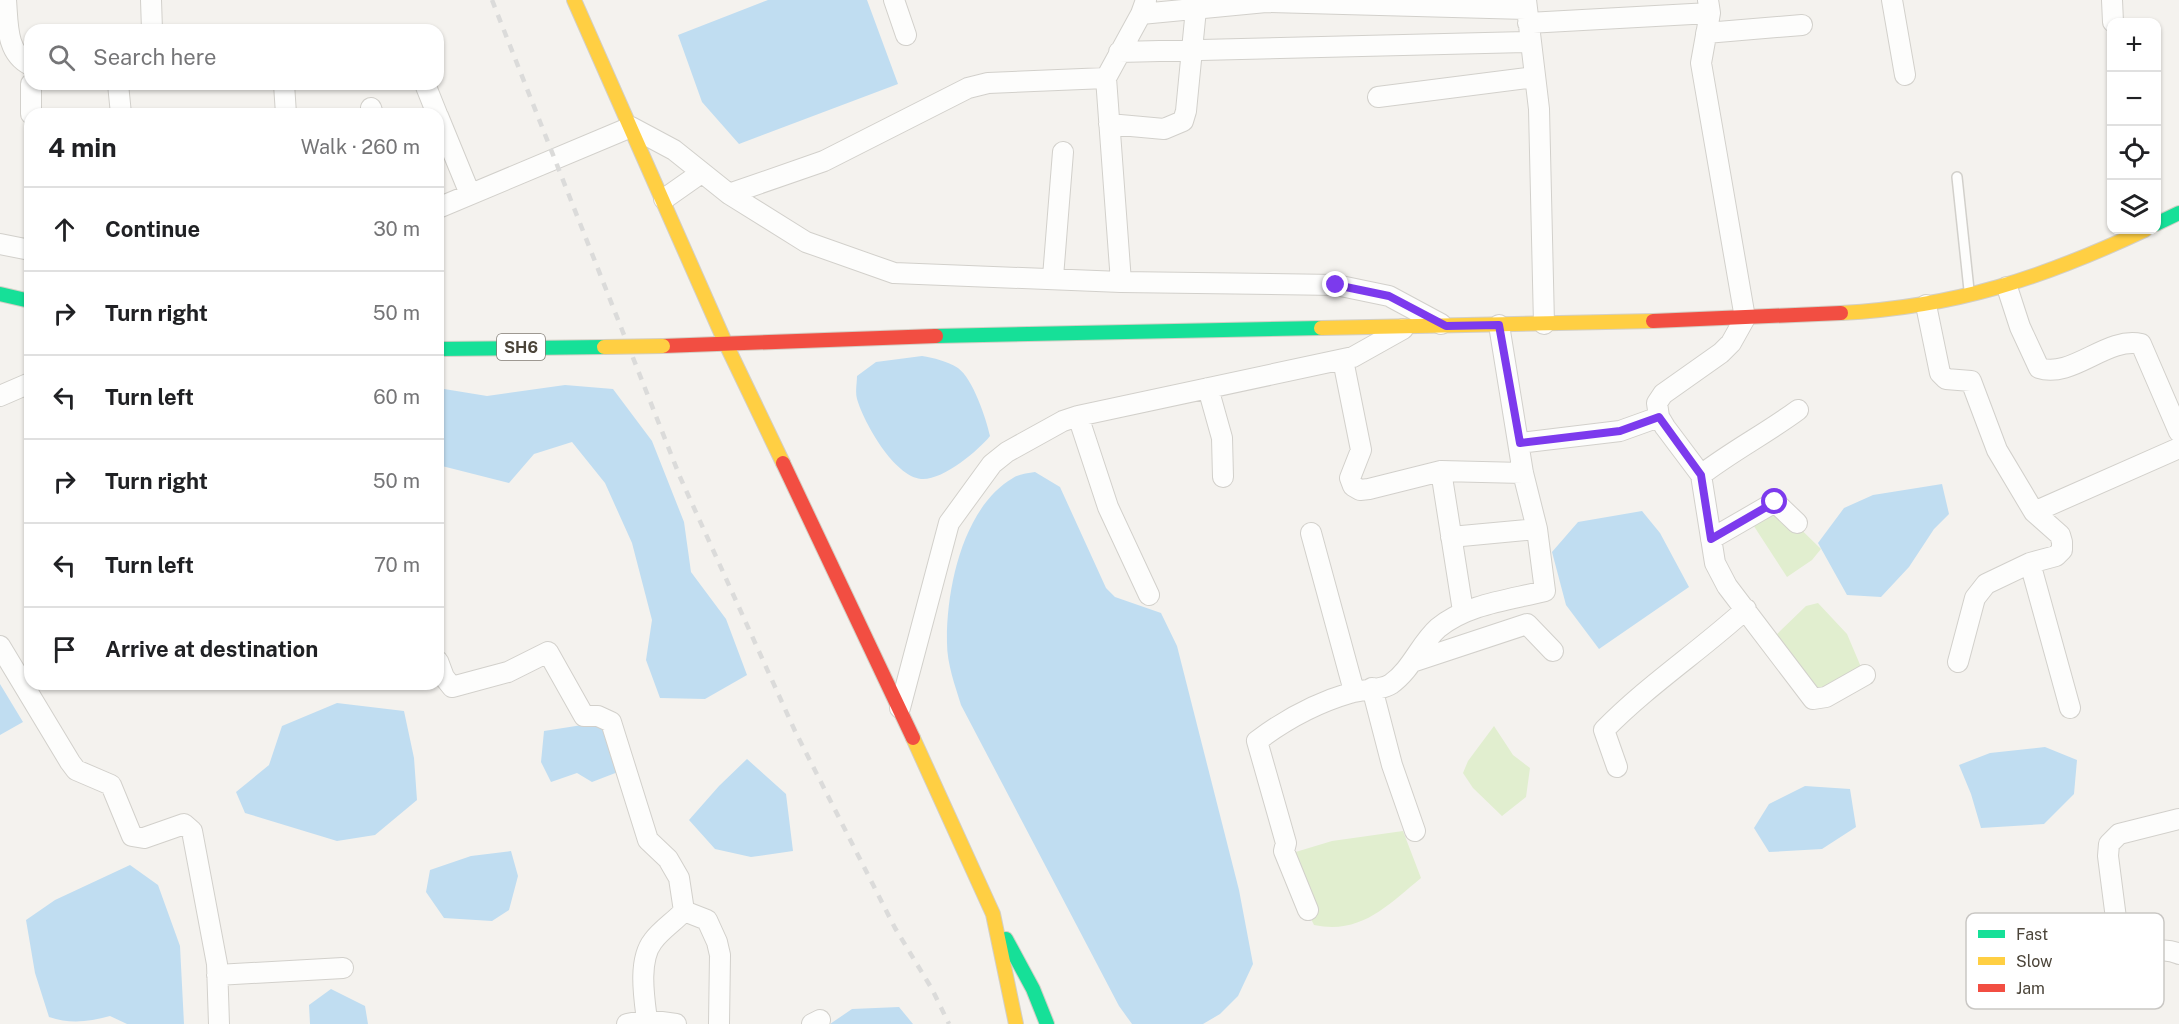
<!DOCTYPE html>
<meta charset="utf-8">
<style>
:root{--surface:#fff;--page:#f6f6f6;--text:#202124;--muted:#757577;--line:#e0e0e0}
body{margin:0;font-family:"Public Sans",sans-serif;background:var(--page);color:var(--text)}
.controls{position:absolute;right:18px;top:18px;display:grid;overflow:hidden;border-radius:12px;box-shadow:0 2px 4px #0004}
.controls button{width:54px;height:54px;display:grid;place-items:center;padding:0;border:0;border-bottom:2px solid var(--line);background:var(--surface);color:var(--text);font:30px sans-serif}
.stop{position:absolute;width:18px;height:18px;margin:-14px;border:4px solid #7c3aed;border-radius:50%;background:#fff}
.stop.end{background:#7c3aed;border-color:#fff;box-shadow:0 2px 6px #0008}
.list{margin:0;padding:0;list-style:none}
h2{display:flex;justify-content:space-between;align-items:center;height:78px;margin:0;padding:0 24px;font-size:26px}
h2 small{font-size:20px;font-weight:400;color:var(--muted)}
.list li{display:grid;grid-template-columns:39px 1fr auto;gap:18px;align-items:center;box-sizing:border-box;height:84px;padding:0 24px;border-top:2px solid var(--line)}
.list b{display:block;font-size:22px;white-space:nowrap}
.list em{font-size:20px;font-style:normal;color:var(--muted)}
.icon{flex:none;width:33px;height:33px;fill:none;stroke:currentColor;stroke-width:2;stroke-linecap:round;stroke-linejoin:round}
.map{position:relative;flex:none;width:2179px;height:1024px;overflow:hidden}
.search{position:absolute;background:var(--surface);box-shadow:0 2px 4px #0004;left:24px;top:24px;width:420px;height:66px;display:flex;align-items:center;gap:15px;box-sizing:border-box;padding:0 21px;border-radius:18px;color:var(--muted);font-size:22px}
.panel{position:absolute;background:var(--surface);box-shadow:0 2px 4px #0004;left:24px;top:108px;width:420px;height:582px;border-radius:18px}
.map>svg:first-child{display:block}
</style>
<div class="map">
<svg width="2179" height="1024" viewBox="0 0 2179 1024">
<rect width="100%" height="100%" fill="#f4f2ee"/>
<path fill="#e1eecf" d="M 1775,504 L 1821,549 L 1812,560 L 1787,577 L 1748,517 Z
M 1818,603 L 1847,634 L 1861,667 L 1825,688 L 1815,690 L 1775,636 L 1806,606 Z
M 1494,726 L 1513,755 L 1530,768 L 1526,797 L 1502,816 L 1473,788 L 1463,773 L 1468,761 Z
M 1403,831 L 1421,878 C 1388,905 1361,935 1314,925 L 1290,877 L 1289,854 L 1332,841 Z"/>
<path fill="#c0ddf1" d="M 768,0 L 867,0 L 898,84 L 739,144 L 702,102 L 678,35 Z
M 922,356 C 934,358 947,361 958,368 C 973,379 986,418 990,436 C 978,451 942,481 921,479 C 894,476 864,423 857,399 C 855,392 857,383 857,376 L 876,362 Z
M 565,385 L 613,389 L 652,441 L 684,522 L 691,572 L 726,619 L 747,675 L 705,699 L 660,698 L 646,660 L 652,620 L 632,543 L 605,483 L 572,442 L 534,454 L 509,483 L 438,465 L 438,388 L 487,396 Z
M 1035,472 L 1060,487 L 1106,588 L 1115,597 L 1161,613 L 1177,646 L 1239,890 L 1253,964 L 1238,996 L 1220,1014 L 1203,1024 L 1132,1024 L 1119,1006 L 961,705 C 955,685 947,664 947,643 C 946,589 963,507 1013,478 C 1019,474 1028,473 1035,472 Z
M 1942,484 L 1949,514 L 1934,529 L 1909,567 L 1881,597 L 1847,595 L 1818,543 L 1844,508 L 1873,495 Z
M 1642,511 L 1660,533 L 1689,587 L 1599,649 L 1566,605 L 1552,552 L 1578,522 Z
M 0,684 L 23,722 L 0,735 Z
M 337,703 L 404,711 L 414,758 L 417,800 L 375,835 L 337,841 L 245,813 L 236,792 L 269,765 L 282,726 Z
M 595,723 L 601,726 L 618,772 L 592,782 L 577,773 L 551,782 L 541,762 L 544,731 Z
M 2045,747 L 2077,760 L 2074,794 L 2044,824 L 1981,828 L 1971,794 L 1959,765 L 1990,753 Z
M 747,759 L 786,794 L 793,851 L 751,857 L 715,849 L 689,820 L 719,786 Z
M 1805,786 L 1850,789 L 1856,827 L 1822,849 L 1769,852 L 1754,828 L 1769,804 Z
M 511,851 L 518,876 L 509,910 L 492,921 L 444,918 L 426,892 L 430,870 L 471,856 Z
M 130,865 L 158,885 L 180,946 L 184,1024 L 127,1024 L 110,1016 C 88,1022 70,1024 49,1017 L 35,973 L 26,920 L 55,900 Z
M 331,989 L 365,1006 L 368,1024 L 310,1024 L 309,1005 Z
M 899,1007 L 913,1024 L 830,1024 L 852,1009 Z"/>
<g fill="none" stroke-linecap="round" stroke-linejoin="round">
<g stroke="#d2d0cb" stroke-width="12">
<path id="lane" d="M 1957,177 L 1969,290"/>
</g>
<g stroke="#d2d0cb" stroke-width="22">
<path id="street" d="M 6,0 C 8,24 6,53 30,65
M 151,0 L 152,30
M 894,0 L 906,35
M 1526,0 L 1539,109 L 1544,324
M 1708,0 L 1710,13 L 1701,63 L 1745,318 L 1731,343 L 1721,353 L 1663,394 L 1657,403 L 1659,417 L 1665,427 L 1701,475 L 1715,563 L 1727,586 L 1813,699 L 1826,697 L 1865,675
M 1892,0 L 1905,75
M 2112,0 L 2113,22
M 1141,14 L 1266,2 L 1526,9
M 1528,23 L 1710,13
M 1706,33 L 1802,25
M 1119,52 L 1530,42
M 31,84 L 31,114
M 118,84 L 121,114
M 284,84 L 286,114
M 425,84 L 437,114
M 1378,97 L 1535,77
M 371,108 L 373,114
M 438,116 L 470,194
M 1109,124 L 1164,129 L 1183,121 L 1186,111 L 1196,9
M 729,194 L 824,161 L 968,88 L 988,83 L 1106,78
M 664,199 L 701,173
M 438,208 L 631,127 L 674,150 L 729,194 L 806,242 L 894,273 L 1121,282 L 1336,285 L 1389,296 L 1441,324
M 0,244 L 30,250
M 1053,277 L 1063,152
M 1121,282 L 1106,78 L 1141,14 L 1146,0
M 2007,287 L 2020,327 L 2039,368 C 2072,379 2107,336 2141,344 L 2179,432
M 1926,305 L 1940,373 L 1946,379 L 1971,381 L 1997,450 L 2034,512 L 2060,535 L 2062,542 L 2062,550 L 2056,556 L 2030,563 L 1986,584 L 1975,598 L 1958,662
M 1343,360 L 1361,450 L 1350,478 L 1353,486 L 1360,490 L 1369,489 L 1441,471 L 1523,473
M 1208,388 L 1222,438 L 1223,477
M 0,396 L 30,383
M 1078,416 L 1108,507 L 1149,595
M 1520,443 L 1620,431 L 1659,417
M 1441,471 L 1463,611
M 1701,475 C 1732,451 1767,433 1798,410
M 2034,512 L 2179,448
M 1311,533 L 1354,691
M 1451,537 L 1537,529
M 1711,539 L 1775,502 L 1797,523
M 2030,563 L 2070,708
M 0,646 L 70,762 L 76,770 L 111,785 L 132,836 L 144,838 L 184,824 L 192,831 L 217,964 L 219,1024
M 438,661 L 444,677 L 452,687 L 508,672 L 548,652 L 584,716 L 598,716 L 611,722 L 648,840 L 668,859 L 679,878 L 684,911 C 675,921 661,930 653,941 C 638,960 644,997 647,1020
M 1415,661 L 1527,624 L 1553,651
M 1372,688 L 1392,765 L 1415,831
M 900,708 L 949,523 L 992,464 L 1007,452 L 1063,421 L 1078,416 L 1353,357 L 1403,329
M 1617,767 L 1604,730 C 1648,685 1700,651 1746,609
M 2179,819 L 2119,834 L 2109,844 L 2108,856 L 2118,934 C 2132,970 2154,941 2179,954
M 1308,910 L 1284,851 L 1286,843 L 1257,741 C 1286,719 1316,703 1350,693 C 1362,689 1380,691 1391,684 C 1412,669 1420,644 1438,628 C 1467,604 1509,600 1545,591 L 1537,529 L 1523,473 L 1499,325
M 684,911 L 707,920 L 717,942 L 720,955 L 719,1024
M 217,975 L 343,968
M 627,1024 L 647,1020 L 676,1024
M 812,1024 L 820,1020"/>
</g>
<g stroke="#d3cfc5" stroke-width="16">
<path id="fast" d="M 2156,224 L 2179,213
M 0,294 L 30,301
M 936,336 L 1321,328
M 438,349 L 604,347
M 1006,939 L 1033,989 L 1047,1024"/>
</g>
<g stroke="#d3cfc5" stroke-width="16">
<path id="slow" d="M 574,0 L 725,342 L 783,463
M 1841,313 C 1956,307 2042,278 2145,230
M 1321,328 L 1653,321
M 913,738 L 993,914 L 1016,1024"/>
</g>
<g stroke="#d3cfc5" stroke-width="16">
<path id="jam" d="M 1653,321 L 1841,313
M 663,346 L 936,336
M 783,463 L 913,738"/>
</g>
<use href="#lane" stroke="#fdfdfc" stroke-width="9"/>
<use href="#street" stroke="#fdfdfc" stroke-width="20"/>
<use href="#fast" stroke="#16e098" stroke-width="14"/>
<use href="#slow" stroke="#ffcf43" stroke-width="14"/>
<use href="#jam" stroke="#f24e42" stroke-width="14"/>
<path stroke="#dbdbda" stroke-width="4.5" stroke-dasharray="8 8" stroke-linecap="butt" d="M 492,0 L 680,477 L 795,731 L 895,928 L 932,989 L 949,1024"/>
<g stroke="#d6cebb" stroke-width="16" stroke-linecap="butt">
<path id="slow-bridge" d="M 604,347 L 663,346"/>
</g>
<use href="#slow-bridge" stroke="#ffcf43" stroke-width="14"/>
</g>
<g fill="none" stroke-linecap="round" stroke-linejoin="round">
<path stroke="#7c3aed" stroke-width="8" d="M 1336,285 L 1389,296 L 1446,326 L 1499,325 L 1520,443 L 1620,431 L 1659,417 L 1701,475 L 1711,539 L 1775,502"/>
</g>
<g text-anchor="middle" dominant-baseline="central" stroke-width="4.5" stroke-linejoin="round" paint-order="stroke">
<rect fill="#fff" stroke="#817c74" stroke-width="1.5" x="497" y="334" width="48" height="26" rx="4.5"/>
<g font-size="16" font-weight="bold" fill="#4b4439">
<text x="521" y="347">SH6</text>
</g>
</g>
<rect x="1966" y="913" width="198" height="96" rx="9" fill="#fff" stroke="#c9c7c4" stroke-width="1.5"/>
<rect x="1978" y="930" width="27" height="8" fill="#16e098"/>
<rect x="1978" y="957" width="27" height="8" fill="#ffcf43"/>
<rect x="1978" y="984" width="27" height="8" fill="#f24e42"/>
<g font-size="16" fill="#4b4439">
<text x="2016" y="940">Fast</text>
<text x="2016" y="967">Slow</text>
<text x="2016" y="994">Jam</text>
</g>
</svg>
<div class="controls">
<button>+</button>
<button>−</button>
<button><svg class="icon" aria-label="locate" viewBox="0 0 24 24"><circle cx="12" cy="12" r="6"/><path d="M12 2v4M12 18v4M2 12h4M18 12h4"/></svg></button>
<button><svg class="icon" aria-label="layers" viewBox="0 0 24 24"><path d="M12 4l9 5-9 5-9-5zM3 14l9 5 9-5"/></svg></button>
</div>
<div class="stop" style="left:1775px;top:502px"></div>
<div class="stop end" style="left:1336px;top:285px"></div>
<div class="search"><svg class="icon" aria-label="search" viewBox="0 0 24 24"><circle cx="10" cy="10" r="6"/><path d="M15 15l6 6"/></svg>Search here</div>
<section class="panel">
<h2>4 min<small>Walk · 260 m</small></h2>
<ul class="list">
<li><svg class="icon" aria-label="ahead" viewBox="0 0 24 24"><path d="M12 20V5M6 11l6-6 6 6"/></svg><div><b>Continue</b></div><em>30 m</em></li>
<li><svg class="icon" aria-label="right" viewBox="0 0 24 24"><path d="M7 20v-9h11M14 6l5 5-5 5"/></svg><div><b>Turn right</b></div><em>50 m</em></li>
<li><svg class="icon" aria-label="left" viewBox="0 0 24 24"><path d="M17 20v-9H6M10 6l-5 5 5 5"/></svg><div><b>Turn left</b></div><em>60 m</em></li>
<li><svg class="icon" aria-label="right" viewBox="0 0 24 24"><path d="M7 20v-9h11M14 6l5 5-5 5"/></svg><div><b>Turn right</b></div><em>50 m</em></li>
<li><svg class="icon" aria-label="left" viewBox="0 0 24 24"><path d="M17 20v-9H6M10 6l-5 5 5 5"/></svg><div><b>Turn left</b></div><em>70 m</em></li>
<li><svg class="icon" aria-label="arrive" viewBox="0 0 24 24"><path d="M6 21V4h12l-3 4 3 4H6"/></svg><div><b>Arrive at destination</b></div></li>
</ul>
</section>
</div>
